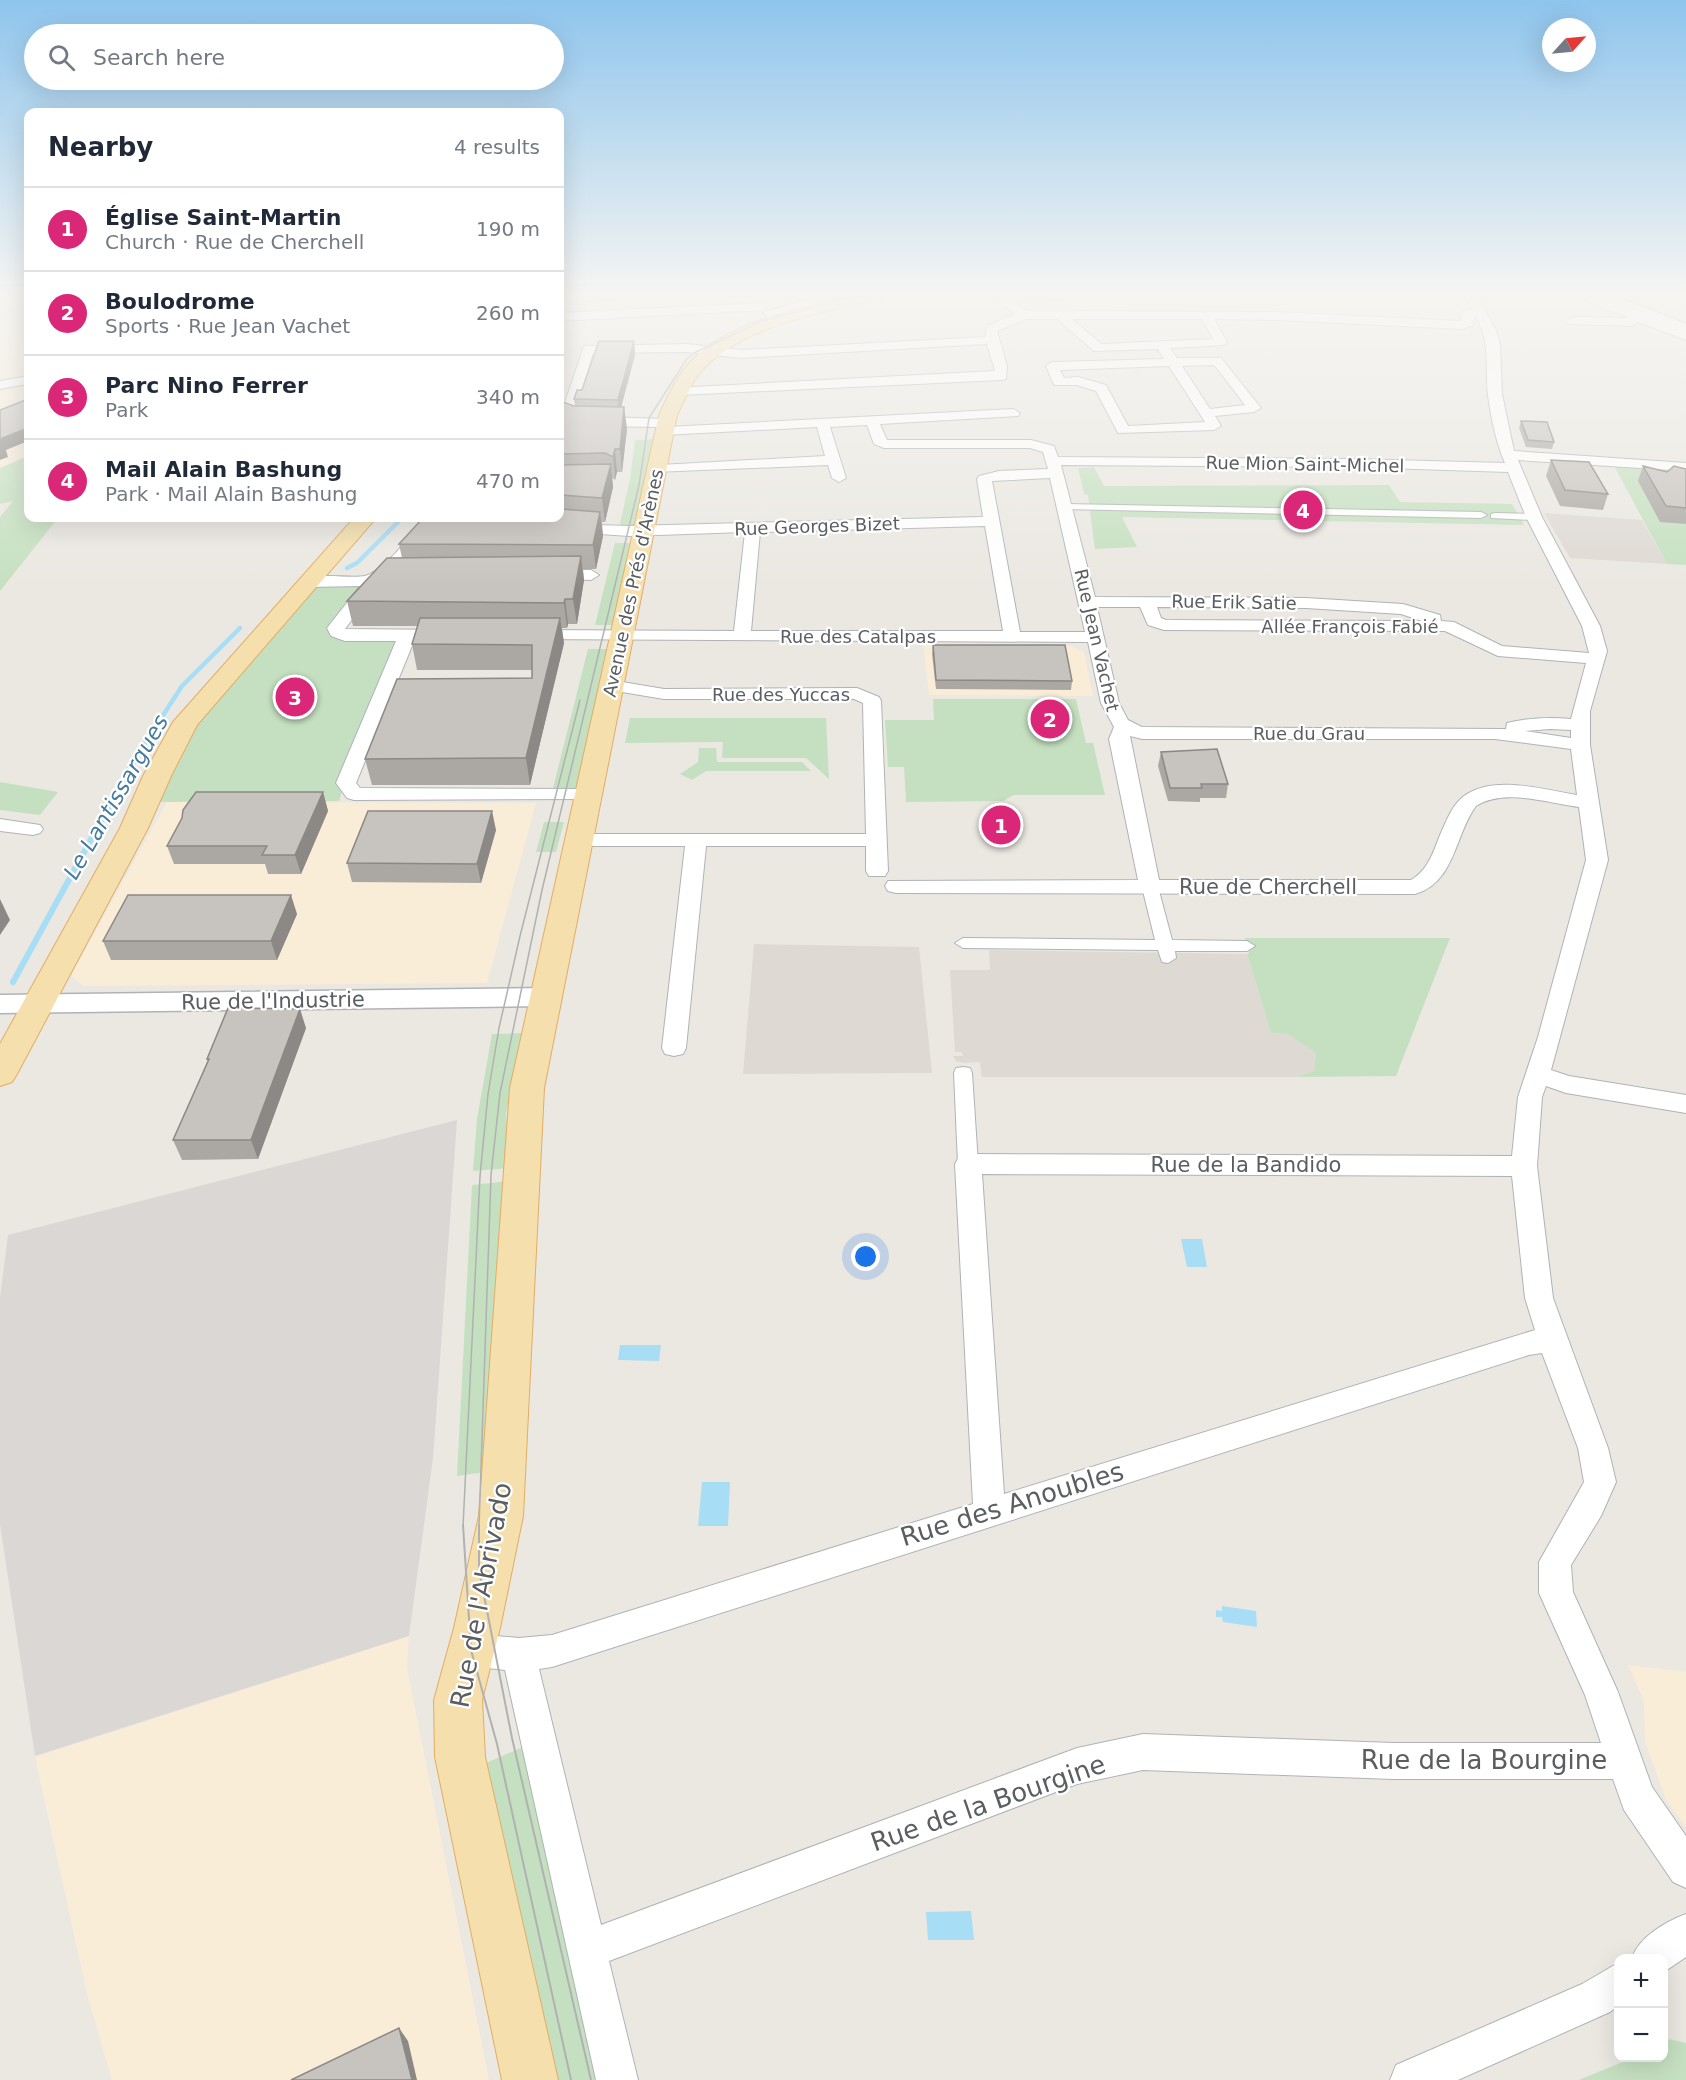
<!DOCTYPE html>
<meta charset="utf-8">
<style>
:root{--surface:#fff;--page:#f2f2f3;--text:#1f2937;--muted:#747a83;--line:#e0e1e3;--accent:#db2777}
body{margin:0;font-family:"DejaVu Sans",sans-serif;background:var(--page);color:var(--text)}
.controls{position:absolute;right:18px;bottom:18px;display:grid;overflow:hidden;border-radius:12px;box-shadow:0 6px 24px #0002}
.controls button{width:54px;height:54px;display:grid;place-items:center;padding:0;border:0;border-bottom:2px solid var(--line);background:var(--surface);color:var(--text);font:30px sans-serif}
.compass{position:absolute;left:1542px;top:18px;width:54px;height:54px;border-radius:50%;background:var(--surface);box-shadow:0 6px 24px #0002;rotate:63deg}
.you{position:absolute;left:866px;top:1257px;width:21px;height:21px;margin:-15px;border:4px solid #fff;border-radius:50%;background:#1a73e8;box-shadow:0 0 0 9px #1a73e833}
.badge{display:grid;place-items:center;width:39px;height:39px;border-radius:50%;background:var(--accent);color:#fff;font-size:20px;font-weight:700}
.pin{position:absolute;translate:-50% -50%;border:3px solid #fff;box-shadow:0 2px 6px #0006}
.list{margin:0;padding:0;list-style:none}
h2{display:flex;justify-content:space-between;align-items:center;height:78px;margin:0;padding:0 24px;font-size:26px}
h2 small{font-size:20px;font-weight:400;color:var(--muted)}
.list li{display:grid;grid-template-columns:39px 1fr auto;gap:18px;align-items:center;box-sizing:border-box;height:84px;padding:0 24px;border-top:2px solid var(--line)}
.list b{display:block;font-size:22px;white-space:nowrap}
.list p{margin:0;font-size:20px;white-space:nowrap;color:var(--muted)}
.list em{font-size:20px;font-style:normal;color:var(--muted)}
.icon{flex:none;width:33px;height:33px;fill:none;stroke:currentColor;stroke-width:2;stroke-linecap:round;stroke-linejoin:round}
.map{position:relative;flex:none;width:1686px;height:2080px;overflow:hidden}
.search{position:absolute;background:var(--surface);box-shadow:0 6px 24px #0002;left:24px;top:24px;width:540px;height:66px;display:flex;align-items:center;gap:15px;box-sizing:border-box;padding:0 21px;border-radius:33px;color:var(--muted);font-size:22px}
.panel{position:absolute;background:var(--surface);box-shadow:0 6px 24px #0002;left:24px;top:108px;width:540px;height:414px;border-radius:12px}
.map>svg:first-child{display:block}
</style>
<div class="map">
<svg width="1686" height="2080" viewBox="0 0 1686 2080">
<rect width="100%" height="100%" fill="#ebe8e2"/>
<path fill="#f9edd8" d="M 28,318 L 28,456 L 0,468 L 0,321 Z
M 923,644 L 1072,646 L 1084,652 L 1093,696 L 929,695 Z
M 167,802 L 536,803 L 487,983 L 83,986 L 71,975 Z
M 409,1636 L 407,1668 L 489,2080 L 112,2080 L 88,1998 L 35,1757 Z
M 1628,1665 L 1686,1672 L 1686,1827 L 1666,1800 L 1645,1741 L 1644,1701 Z"/>
<path fill="#dad7d4" d="M 457,1120 L 433,1458 L 409,1636 L 35,1756 L 0,1524 L 0,1298 L 8,1235 Z"/>
<path fill="#ded9d3" d="M 1544,513 L 1642,520 L 1667,564 L 1570,558 Z
M 754,944 L 919,947 L 932,1073 L 743,1074 Z
M 989,950 L 1247,954 L 1271,1033 L 1287,1034 L 1316,1053 L 1314,1071 L 1297,1077 L 982,1077 L 980,1062 L 964,1063 L 956,1061 L 953,1056 L 963,1056 L 962,1052 L 955,1052 L 950,970 L 990,970 Z"/>
<path fill="#c5e0c0" d="M 656,439 L 637,528 L 619,528 L 630,479 L 635,440 Z
M 28,456 L 28,518 L 58,518 L 0,591 L 0,517 L 13,501 L 0,504 L 0,468 Z
M 1614,466 L 1686,470 L 1686,565 L 1667,564 Z
M 1094,467 L 1104,486 L 1389,485 L 1400,502 L 1512,504 L 1524,525 L 1122,517 L 1137,547 L 1095,549 L 1088,495 L 1084,494 L 1078,468 Z
M 615,543 L 633,543 L 615,625 L 595,625 Z
M 319,584 L 356,584 L 362,589 L 328,628 L 329,635 L 337,638 L 396,639 L 337,784 L 344,785 L 339,801 L 160,802 C 185,718 251,655 307,590 Z
M 588,649 L 609,649 L 579,788 L 553,788 Z
M 933,699 L 1076,699 L 1086,743 L 1093,743 L 1105,795 L 1014,795 L 1003,801 L 906,802 L 904,767 L 888,767 L 885,720 L 934,720 Z
M 630,718 L 826,718 L 829,779 L 806,758 L 722,758 L 723,742 L 625,743 Z
M 699,748 L 716,748 L 717,762 L 802,762 L 811,771 L 706,771 L 692,780 L 680,774 L 698,762 Z
M 0,782 L 58,792 L 40,815 L 0,810 Z
M 544,822 L 564,822 L 556,852 L 536,852 Z
M 1245,938 L 1450,938 L 1396,1076 L 1297,1077 L 1314,1071 L 1316,1053 L 1287,1034 L 1271,1033 L 1247,954 L 1249,953 Z
M 522,1033 L 506,1114 L 510,1168 L 473,1171 L 477,1119 L 492,1034 Z
M 509,1181 L 486,1472 L 457,1476 L 472,1185 Z
M 525,1746 L 604,2080 L 553,2080 L 484,1764 Z
M 1664,2038 L 1686,2043 L 1686,2080 L 1579,2080 L 1632,2058 L 1664,2058 Z"/>
<path fill="#a8def5" d="M 1181,1239 L 1202,1239 L 1207,1267 L 1187,1267 Z
M 620,1345 L 661,1345 L 659,1361 L 618,1360 Z
M 702,1482 L 730,1482 L 728,1526 L 698,1526 Z
M 1222,1606 L 1256,1611 L 1257,1627 L 1223,1622 L 1222,1617 L 1216,1617 L 1216,1610 L 1222,1611 Z
M 971,1911 L 974,1940 L 928,1940 L 926,1912 Z"/>
<g fill="none" stroke-linecap="round" stroke-linejoin="round">
<path stroke="#a8def5" stroke-width="4.5" d="M 347,568 L 357,563 L 402,518
M 134,760 L 182,686 L 240,628"/>
<path stroke="#a8def5" stroke-width="6" d="M 13,982 L 135,759"/>
<g stroke="#afb3b6" stroke-width="2">
<path id="pedestrian" d="M 1066,504 L 1481,512 L 1487,515 L 1481,518 L 1062,509 L 1062,505 Z
M 1495,513 L 1534,514 L 1540,517 L 1534,520 L 1491,518 L 1491,514 Z
M 1150,882 L 1158,887 L 1172,940 L 1247,941 L 1255,946 L 1247,951 L 1175,951 L 1176,958 L 1168,963 L 1162,962 L 1158,950 L 963,948 L 955,943 L 963,938 L 1155,940 L 1142,887 Z
M 963,1067 L 970,1068 L 972,1073 L 978,1164 L 975,1169 L 968,1171 L 961,1169 L 958,1164 L 954,1073 L 956,1068 Z"/>
</g>
<g stroke="#afb3b6" stroke-width="2">
<path id="minor" d="M 560,295 L 622,295 L 616,299 L 560,302 Z
M 822,295 L 843,295 L 768,317 L 762,313 Z
M 991,295 L 1074,295 L 1068,299 L 1013,301 L 1027,311 L 1278,312 L 1460,321 L 1463,311 L 1473,310 L 1464,295 L 1476,295 L 1496,330 L 1500,345 L 1502,394 L 1514,451 L 1686,463 L 1686,471 L 1518,460 L 1542,517 L 1600,626 L 1607,651 L 1590,711 L 1590,745 L 1608,860 L 1551,1070 L 1569,1076 L 1686,1095 L 1686,1113 L 1566,1093 L 1546,1086 L 1542,1097 L 1537,1166 L 1553,1298 L 1608,1448 L 1616,1482 L 1601,1516 L 1571,1565 L 1573,1592 L 1618,1692 L 1652,1787 L 1686,1836 L 1686,1888 L 1673,1882 L 1624,1810 L 1613,1779 L 1393,1779 L 1143,1770 L 1077,1784 L 609,1961 L 638,2080 L 596,2080 L 505,1670 L 471,1666 L 459,1662 L 454,1650 L 459,1638 L 471,1634 L 519,1638 L 552,1635 L 973,1504 L 955,1164 L 959,1157 L 968,1154 L 1512,1156 L 1518,1097 L 1538,1037 L 1586,860 L 1579,807 C 1547,803 1505,788 1476,806 C 1455,834 1455,883 1415,894 L 896,893 L 888,891 L 885,886 L 888,881 L 1138,880 L 1109,739 L 1114,727 L 1101,703 L 1088,642 L 525,639 L 522,635 L 531,630 L 734,631 L 745,532 L 629,536 L 571,532 L 566,530 L 563,527 L 566,524 L 629,526 L 983,517 L 977,479 L 979,476 L 999,471 L 1048,469 L 1043,452 L 1030,448 L 884,448 L 874,444 L 867,425 L 830,427 L 846,478 L 839,482 L 832,478 L 828,465 L 654,472 L 652,469 L 654,466 L 659,465 L 825,456 L 817,427 L 664,435 L 657,431 L 663,427 L 577,426 L 561,421 L 560,417 L 584,346 L 687,344 L 741,350 L 985,337 L 987,326 L 1015,314 ZM 1474,317 L 1476,317 C 1491,343 1485,366 1488,395 C 1491,418 1496,442 1505,463 L 1354,459 L 1058,457 L 1054,446 L 1031,440 L 887,440 L 880,424 L 1018,416 L 1020,413 L 1013,409 L 667,427 L 672,423 L 665,419 L 573,416 L 593,353 L 687,352 L 741,358 L 987,344 L 995,371 L 674,388 L 672,391 L 679,395 L 1001,380 L 1006,379 L 1007,366 L 997,331 L 1026,319 L 1057,319 L 1094,351 L 1158,349 L 1164,359 L 1052,362 L 1046,366 L 1054,385 L 1077,385 L 1096,391 L 1118,433 L 1214,430 L 1221,426 L 1215,416 L 1254,412 L 1261,408 L 1221,358 L 1177,358 L 1170,348 L 1225,345 L 1227,342 L 1214,319 L 1278,320 L 1462,329 L 1473,325 ZM 1072,319 L 1202,319 L 1213,339 L 1101,344 ZM 1213,365 L 1216,367 L 1245,405 L 1210,409 L 1182,366 ZM 1169,366 L 1205,422 L 1128,426 L 1106,385 L 1078,377 L 1064,378 L 1060,370 ZM 1061,465 L 1354,467 L 1508,472 L 1526,517 L 1582,626 L 1589,653 L 1502,646 L 1454,622 L 1441,621 L 1440,615 L 1403,604 L 1306,598 L 1095,597 ZM 1050,478 L 1085,632 L 1020,632 L 992,481 ZM 985,526 L 1003,631 L 751,631 L 760,532 ZM 1097,607 L 1140,607 L 1148,625 L 1164,630 L 1445,631 L 1498,656 L 1586,663 L 1571,719 C 1550,717 1528,718 1507,723 L 1506,729 L 1142,727 L 1128,720 L 1119,703 ZM 1157,607 L 1306,608 L 1401,614 L 1422,621 L 1166,620 L 1161,618 ZM 1550,729 L 1571,730 L 1571,738 L 1525,731 ZM 1130,736 L 1142,739 L 1495,739 L 1571,749 L 1577,795 C 1544,790 1494,774 1464,796 C 1452,805 1446,822 1440,835 C 1433,853 1428,870 1411,880 L 1159,880 ZM 982,1174 L 1512,1176 L 1525,1298 L 1535,1330 L 1004,1494 ZM 1542,1353 L 1578,1448 L 1584,1482 L 1539,1562 L 1539,1593 L 1585,1695 L 1601,1743 L 1393,1743 L 1143,1734 L 1077,1748 L 601,1925 L 539,1669 L 552,1667 L 1529,1355 Z
M 1574,295 L 1592,295 L 1686,332 L 1686,340 L 1638,322 L 1632,326 L 1568,324 L 1566,321 L 1572,317 L 1629,318 Z
M 760,303 L 766,307 L 764,310 L 560,321 L 560,313 Z
M 28,376 L 28,384 L 0,389 L 0,381 Z
M 426,518 L 442,518 L 389,578 L 376,584 L 377,586 L 345,629 L 448,630 L 457,635 L 448,640 L 414,641 L 356,783 L 360,788 L 586,789 L 593,791 L 596,795 L 593,799 L 354,800 L 347,798 L 336,783 L 396,641 L 345,641 L 331,636 L 327,628 L 360,586 L 309,587 L 301,582 C 310,571 350,579 365,576 C 384,572 412,533 426,518 Z
M 552,570 L 591,570 L 599,575 L 591,580 L 546,578 L 544,575 L 546,572 Z
M 622,682 L 664,689 L 857,688 L 879,697 L 881,701 L 888,871 L 885,876 L 869,876 L 866,871 L 866,846 L 706,846 L 686,1048 L 683,1054 L 674,1056 L 665,1054 L 662,1048 L 685,846 L 577,846 L 570,844 L 567,840 L 570,836 L 577,834 L 866,834 L 863,703 L 854,699 L 664,699 L 616,691 L 613,687 L 616,683 Z
M 0,819 L 40,825 L 43,829 L 40,833 L 33,835 L 0,831 Z
M 1686,1914 L 1686,1957 L 1664,1972 L 1664,1958 L 1632,1958 C 1639,1937 1665,1922 1686,1914 Z
M 1618,1963 L 1618,2006 L 1610,2012 L 1458,2080 L 1390,2080 L 1396,2065 L 1582,1984 Z"/>
</g>
<g stroke="#afb3b6" stroke-width="3">
<path id="tertiary" d="M 1591,295 L 1612,295 L 1686,324 L 1686,333 Z
M 545,988 L 555,991 L 559,997 L 555,1003 L 545,1006 L 0,1013 L 0,995 Z"/>
</g>
<g stroke="#e1ad65" stroke-width="2">
<path id="primary" d="M 855,295 L 884,295 L 882,298 C 827,312 746,325 705,367 C 692,380 685,399 677,415 L 544,1088 L 523,1516 L 500,1628 L 482,1700 L 485,1757 L 558,2080 L 502,2080 L 435,1757 L 434,1700 L 454,1628 L 479,1516 L 510,1088 L 659,415 C 668,396 677,375 692,360 C 733,319 802,309 855,295 Z
M 354,518 L 376,518 L 197,725 L 171,776 L 148,828 L 17,1074 L 12,1082 L 0,1086 L 0,1044 L 120,828 L 143,776 L 173,722 Z"/>
</g>
<use href="#pedestrian" fill="#fff" fill-rule="evenodd"/>
<use href="#minor" fill="#fff" fill-rule="evenodd"/>
<use href="#tertiary" fill="#fff" fill-rule="evenodd"/>
<use href="#primary" fill="#f5dfac" fill-rule="evenodd"/>
<path stroke="#b0b1b1" stroke-width="1.5" d="M 463,1527 L 480,1176 L 488,1094 L 499,1028 L 520,936 L 580,700
M 479,1527 L 491,1175 L 500,1093 L 542,890 L 639,485 L 649,418 L 686,360 L 694,353 L 762,321 L 859,295"/>
<path stroke="#b0b1b1" stroke-width="2" d="M 463,1525 L 471,1650 L 497,1744 L 571,2080
M 479,1525 L 479,1570 L 512,1738 L 591,2080"/>
<path stroke="#b0b1b1" stroke-width="2" stroke-dasharray="1 4.5" stroke-linecap="butt" d="M 0,313 L 28,309"/>
</g>
<path fill="#aba8a3" d="M 634,341 L 635,355 L 621,407 L 624,407 L 627,429 L 622,472 L 617,472 L 615,480 L 612,478 L 613,487 L 605,522 L 602,522 L 603,536 L 596,569 L 583,569 L 584,580 L 577,624 L 568,624 L 567,628 L 562,628 L 564,643 L 530,785 L 372,785 L 365,759 L 532,678 L 532,670 L 417,670 L 412,644 L 418,626 L 353,626 L 347,601 L 402,558 L 399,544 L 423,518 L 560,518 L 560,385 L 561,402 L 575,406 L 574,399 L 582,390 Z
M 1521,421 L 1554,442 L 1552,449 L 1526,447 L 1519,428 Z
M 1551,460 L 1608,494 L 1603,510 L 1560,506 L 1546,476 Z
M 1643,466 L 1667,472 L 1686,469 L 1686,524 L 1660,522 L 1638,481 Z
M 933,645 L 1072,681 L 1071,690 L 936,689 L 932,654 Z
M 1161,752 L 1228,784 L 1226,798 L 1200,798 L 1200,802 L 1168,801 L 1158,766 Z
M 323,792 L 328,811 L 301,874 L 268,874 L 265,864 L 174,864 L 167,846 Z
M 496,830 L 481,883 L 352,882 L 347,863 Z
M 297,914 L 277,960 L 111,960 L 103,941 Z
M 306,1028 L 258,1159 L 182,1160 L 173,1140 L 208,1062 L 207,1059 Z"/>
<path fill="#8b8885" d="M 634,341 L 635,355 L 619,415 L 618,400 Z
M 560,385 L 562,404 L 560,418 Z
M 624,407 L 627,429 L 622,472 L 620,449 Z
M 28,428 L 28,441 L 6,450 L 8,457 L 0,460 L 0,439 Z
M 615,449 L 617,472 L 615,480 L 613,457 Z
M 611,464 L 613,487 L 605,522 L 602,498 Z
M 600,512 L 603,536 L 596,569 L 593,545 Z
M 581,556 L 584,580 L 577,624 L 573,599 Z
M 565,599 L 568,624 L 567,628 L 564,603 Z
M 560,618 L 564,643 L 530,785 L 526,758 Z
M 323,792 L 328,811 L 301,874 L 295,855 Z
M 492,811 L 496,830 L 481,883 L 477,864 Z
M 291,895 L 297,914 L 277,960 L 271,941 Z
M 0,899 L 10,920 L 0,935 Z
M 300,1009 L 306,1028 L 258,1159 L 251,1140 Z
M 399,2028 L 408,2041 L 417,2080 L 412,2080 Z"/>
<path fill="#c7c3be" stroke="#8b8885" stroke-width="1.5" d="M 599,341 L 634,341 L 618,400 L 574,399 L 577,390 L 582,390 Z
M 28,399 L 28,428 L 0,439 L 0,410 Z
M 560,401 L 574,406 L 624,407 L 620,449 L 615,449 L 613,457 L 605,453 L 560,454 Z
M 1521,421 L 1547,422 L 1554,442 L 1528,440 Z
M 1551,460 L 1589,462 L 1608,494 L 1565,490 Z
M 611,464 L 602,498 L 560,495 L 560,465 Z
M 1643,466 L 1667,472 L 1674,466 L 1686,469 L 1686,508 L 1666,506 Z
M 560,509 L 600,512 L 593,545 L 399,544 L 423,518 L 482,518 L 500,519 L 506,518 L 560,518 Z
M 581,556 L 573,599 L 565,599 L 564,603 L 347,601 L 387,558 Z
M 420,618 L 560,618 L 526,758 L 365,759 L 397,679 L 532,678 L 532,645 L 412,644 Z
M 933,645 L 1065,645 L 1072,681 L 936,680 Z
M 1217,749 L 1228,784 L 1201,784 L 1202,788 L 1170,788 L 1161,752 Z
M 196,792 L 323,792 L 295,855 L 262,855 L 267,846 L 167,846 L 182,818 L 183,810 Z
M 368,811 L 492,811 L 477,864 L 347,863 Z
M 128,895 L 291,895 L 271,941 L 103,941 Z
M 228,1008 L 300,1009 L 251,1140 L 173,1140 L 209,1059 L 207,1059 Z
M 399,2028 L 412,2080 L 291,2080 Z"/>
<linearGradient id="sky" x2="0" y2="1"><stop stop-color="#8ec5ed"/><stop offset="0.5" stop-color="#f6f5f2"/><stop offset="1" stop-color="#f6f5f2" stop-opacity="0"/></linearGradient>
<rect width="1686" height="587" fill="url(#sky)"/>
<g text-anchor="middle" dominant-baseline="central" stroke-width="4.5" stroke-linejoin="round" paint-order="stroke">
<g font-size="18" fill="#5a5e61" stroke="#fff">
<text transform="translate(1305 464) rotate(1)">Rue Mion Saint-Michel</text>
<text transform="translate(817 526) rotate(-2)">Rue Georges Bizet</text>
<text transform="translate(633 583) rotate(-78)">Avenue des Prés d'Arènes</text>
<text transform="translate(1234 602) rotate(1)">Rue Erik Satie</text>
<text x="1350" y="626">Allée François Fabié</text>
<text x="858" y="636">Rue des Catalpas</text>
<text transform="translate(1097 640) rotate(77)">Rue Jean Vachet</text>
<text x="781" y="694">Rue des Yuccas</text>
<text x="1309" y="733">Rue du Grau</text>
</g>
<g font-size="21" fill="#5a5e61" stroke="#fff">
<text x="1268" y="887">Rue de Cherchell</text>
<text transform="translate(273 1001) rotate(-1)">Rue de l'Industrie</text>
<text x="1246" y="1165">Rue de la Bandido</text>
</g>
<g font-size="22" font-style="italic" fill="#457b9c" stroke="#fff">
<text transform="translate(116 797) rotate(-60)">Le Lantissargues</text>
</g>
<g font-size="26" fill="#5a5e61" stroke="#fff">
<text transform="translate(1012 1504) rotate(-17)">Rue des Anoubles</text>
<text transform="translate(481 1595) rotate(-79)">Rue de l'Abrivado</text>
<text x="1484" y="1760">Rue de la Bourgine</text>
<text transform="translate(988 1803) rotate(-19)">Rue de la Bourgine</text>
</g>
</g>
</svg>
<div class="controls">
<button>+</button>
<button>−</button>
</div>
<svg class="compass" viewBox="-18 -18 36 36"><path d="M0-13l5 13h-10z" fill="#e53935"/><path d="M0 13l5-13h-10z" fill="#747a83"/></svg>
<div class="you"></div>
<div class="pin badge" style="left:1001px;top:825px">1</div>
<div class="pin badge" style="left:1050px;top:719px">2</div>
<div class="pin badge" style="left:295px;top:697px">3</div>
<div class="pin badge" style="left:1303px;top:510px">4</div>
<div class="search"><svg class="icon" aria-label="search" viewBox="0 0 24 24"><circle cx="10" cy="10" r="6"/><path d="M15 15l6 6"/></svg>Search here</div>
<section class="panel">
<h2>Nearby<small>4 results</small></h2>
<ul class="list">
<li><span class="badge">1</span><div><b>Église Saint-Martin</b><p>Church · Rue de Cherchell</p></div><em>190 m</em></li>
<li><span class="badge">2</span><div><b>Boulodrome</b><p>Sports · Rue Jean Vachet</p></div><em>260 m</em></li>
<li><span class="badge">3</span><div><b>Parc Nino Ferrer</b><p>Park</p></div><em>340 m</em></li>
<li><span class="badge">4</span><div><b>Mail Alain Bashung</b><p>Park · Mail Alain Bashung</p></div><em>470 m</em></li>
</ul>
</section>
</div>
